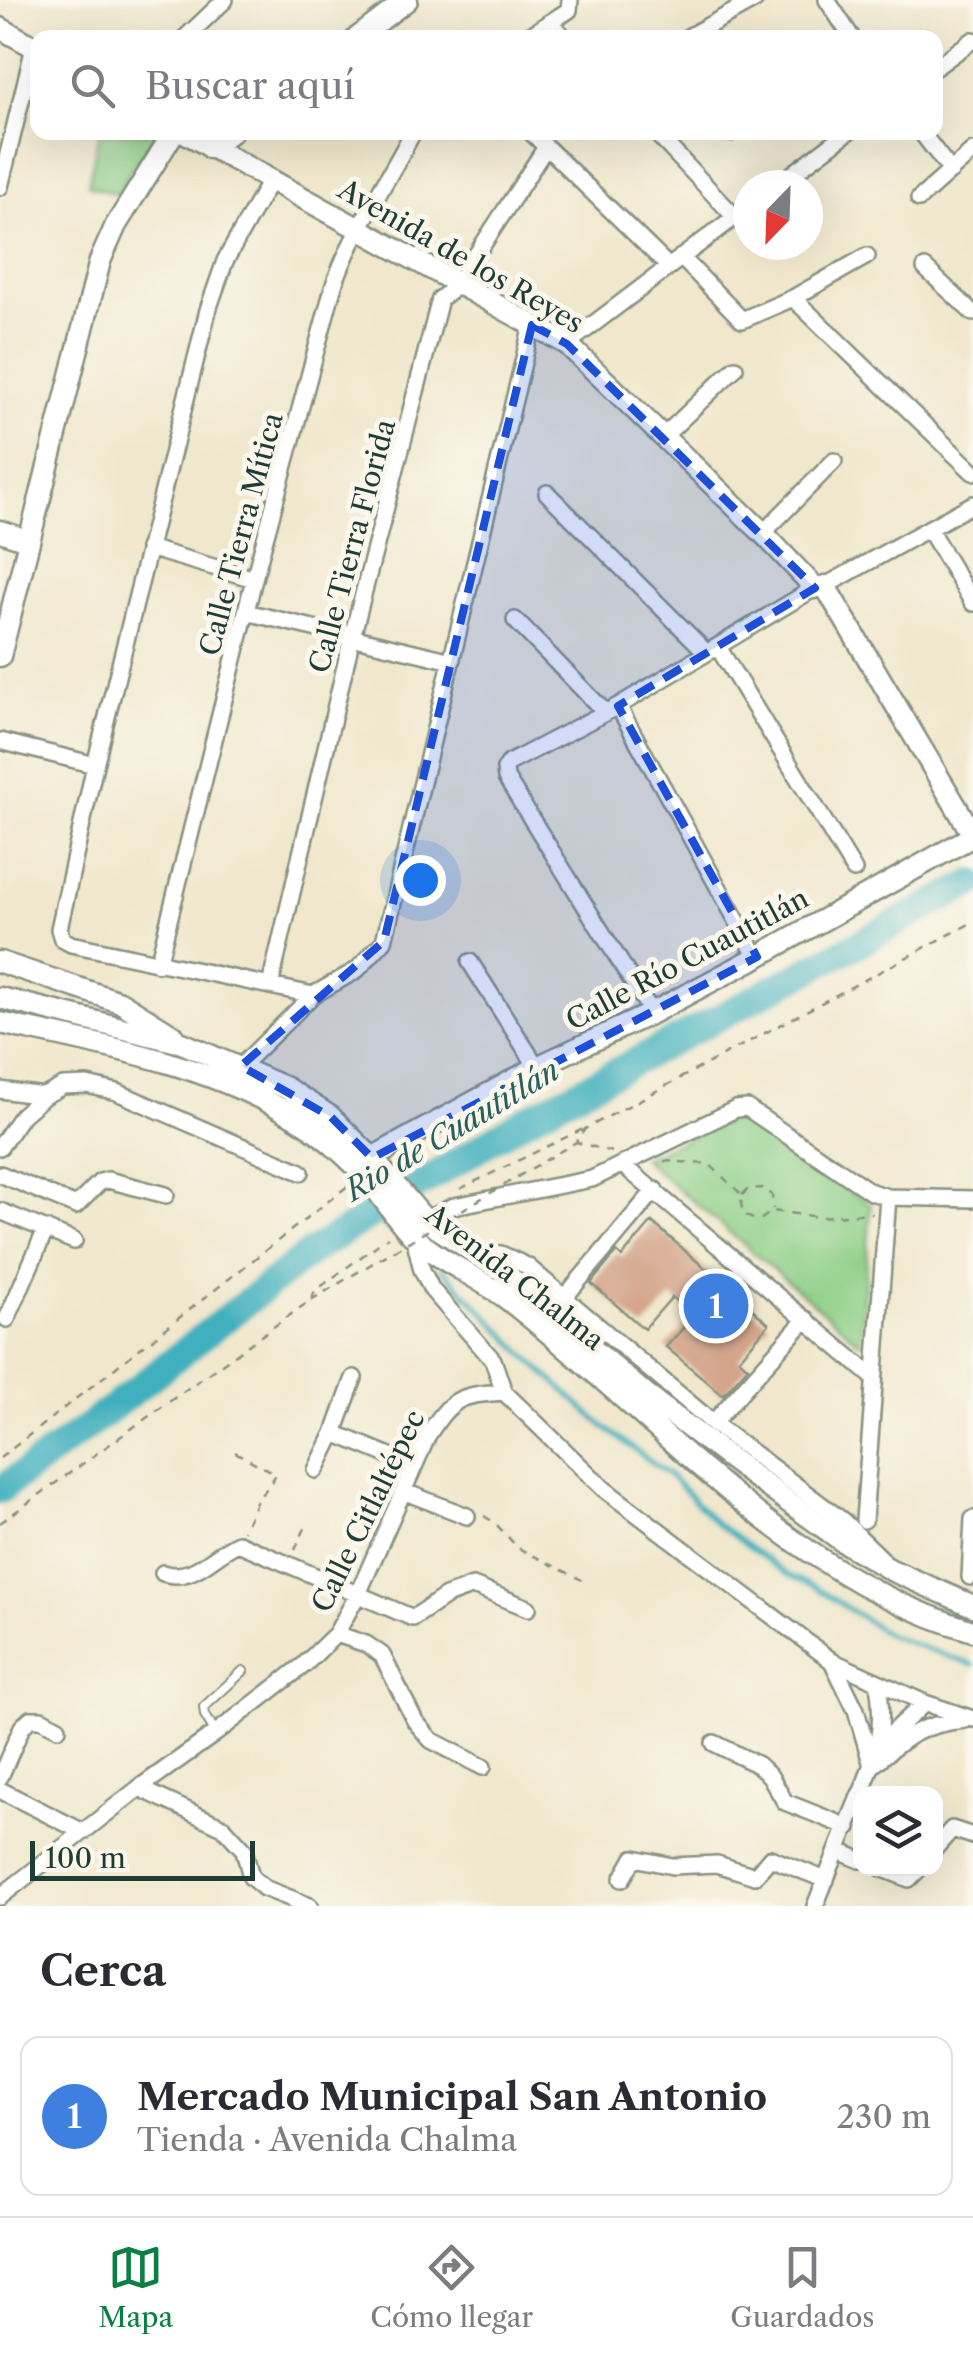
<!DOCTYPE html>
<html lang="es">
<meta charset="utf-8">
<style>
:root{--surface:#fff;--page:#f2f2f3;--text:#2b2b33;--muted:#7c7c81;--line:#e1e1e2;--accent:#0b8043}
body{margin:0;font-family:"Libre Caslon Text",serif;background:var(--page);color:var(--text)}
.controls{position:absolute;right:30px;bottom:30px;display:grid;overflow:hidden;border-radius:20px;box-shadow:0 10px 40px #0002}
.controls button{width:90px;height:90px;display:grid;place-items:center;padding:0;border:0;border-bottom:2px solid var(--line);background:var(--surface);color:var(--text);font:50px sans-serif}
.compass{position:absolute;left:733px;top:170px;width:90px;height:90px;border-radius:50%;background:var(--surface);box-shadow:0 10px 40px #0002;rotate:203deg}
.scale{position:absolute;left:30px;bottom:25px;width:225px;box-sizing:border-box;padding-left:10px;border:5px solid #1f3d34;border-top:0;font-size:28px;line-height:35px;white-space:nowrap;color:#1f3d34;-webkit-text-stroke:8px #fbf7ec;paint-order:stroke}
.you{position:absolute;left:420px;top:880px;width:35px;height:35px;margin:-25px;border:8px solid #fff;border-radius:50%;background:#1a73e8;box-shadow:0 0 0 15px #1a73e833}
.badge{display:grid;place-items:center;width:65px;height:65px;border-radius:50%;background:var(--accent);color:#fff;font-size:32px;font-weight:700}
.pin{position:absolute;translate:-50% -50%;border:5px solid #fff;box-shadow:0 2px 10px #0006}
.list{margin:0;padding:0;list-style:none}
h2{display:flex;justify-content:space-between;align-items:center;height:130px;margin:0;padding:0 40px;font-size:42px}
h2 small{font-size:32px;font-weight:400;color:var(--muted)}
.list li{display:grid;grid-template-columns:65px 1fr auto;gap:30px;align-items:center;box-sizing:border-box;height:160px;margin:0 20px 20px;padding:0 20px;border:2px solid var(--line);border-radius:20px}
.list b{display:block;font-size:38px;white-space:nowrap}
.list p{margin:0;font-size:32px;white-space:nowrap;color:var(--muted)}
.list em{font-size:32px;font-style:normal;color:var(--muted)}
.icon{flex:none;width:55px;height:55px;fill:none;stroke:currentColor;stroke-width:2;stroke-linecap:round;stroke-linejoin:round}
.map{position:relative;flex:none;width:973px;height:1906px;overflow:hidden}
.search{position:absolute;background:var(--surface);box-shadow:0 10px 40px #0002;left:30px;right:30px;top:30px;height:110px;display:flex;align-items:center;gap:25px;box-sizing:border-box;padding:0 35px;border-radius:20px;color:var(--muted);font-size:38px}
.sheet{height:310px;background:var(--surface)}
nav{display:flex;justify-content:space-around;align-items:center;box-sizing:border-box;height:140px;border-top:2px solid var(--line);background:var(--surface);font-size:28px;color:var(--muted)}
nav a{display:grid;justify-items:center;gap:5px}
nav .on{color:var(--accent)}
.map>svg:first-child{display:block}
</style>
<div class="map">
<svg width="973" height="1906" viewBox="0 0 973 1906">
<rect width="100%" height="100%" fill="#fbf7ec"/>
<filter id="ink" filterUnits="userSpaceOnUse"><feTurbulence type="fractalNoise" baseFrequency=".01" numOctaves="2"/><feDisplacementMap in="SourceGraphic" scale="20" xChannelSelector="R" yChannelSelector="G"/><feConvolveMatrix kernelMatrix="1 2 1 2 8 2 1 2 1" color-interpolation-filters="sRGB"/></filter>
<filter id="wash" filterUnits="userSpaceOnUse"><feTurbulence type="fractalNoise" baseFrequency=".0048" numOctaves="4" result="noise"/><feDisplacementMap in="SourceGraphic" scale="40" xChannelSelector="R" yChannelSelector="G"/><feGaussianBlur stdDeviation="2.25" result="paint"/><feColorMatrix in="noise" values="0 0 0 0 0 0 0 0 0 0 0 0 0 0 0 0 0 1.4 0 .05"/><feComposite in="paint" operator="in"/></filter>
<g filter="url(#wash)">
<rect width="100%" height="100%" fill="#f0e7cc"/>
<path fill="#8dcf87" stroke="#56865e" stroke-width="2.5" d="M 99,133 L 164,133 L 133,165 L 118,195 L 88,185 Z
M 742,1115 L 871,1205 L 860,1343 L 642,1158 Z"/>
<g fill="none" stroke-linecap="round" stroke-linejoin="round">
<path stroke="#41b0be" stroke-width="5" d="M 372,1215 L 388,1230
M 441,1268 L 531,1361 L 603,1426 L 670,1476 L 716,1523 L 788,1575 L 813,1586 L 890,1636 L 973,1665"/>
<path stroke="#41b0be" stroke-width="28" d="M 0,1490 L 94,1422 L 308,1254 L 526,1119 L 973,883"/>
</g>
<g id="blocks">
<path fill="#d4a58b" d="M 652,1222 L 769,1324 L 739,1359 L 748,1367 L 723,1395 L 666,1347 L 694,1316 L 672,1297 L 644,1329 L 591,1283 L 617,1252 L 622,1257 Z"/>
</g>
</g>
<g filter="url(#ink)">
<use href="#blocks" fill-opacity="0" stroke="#889280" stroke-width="2.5"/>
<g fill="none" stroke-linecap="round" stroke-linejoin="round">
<g stroke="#889280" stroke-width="12">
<path id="lane" d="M 216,1733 L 205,1715 L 204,1707 L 243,1671"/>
</g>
<g stroke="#889280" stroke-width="20">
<path id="street" d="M 827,0 L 852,38
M 550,22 L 565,38
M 185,38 L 225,0
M 526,38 L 569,10 L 570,0
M 686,38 L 755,0
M 936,67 L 973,40
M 531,132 L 669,267
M 655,132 L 735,217
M 921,132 L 951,171
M 730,133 L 730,132
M 271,179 L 225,261 L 208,310 L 95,765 L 59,929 L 62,939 L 71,944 L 313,995
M 778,185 L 848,132
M 0,187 L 34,47
M 919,199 L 973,151
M 681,257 L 742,320 L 793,298 L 867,256
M 925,268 L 973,313
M 793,298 L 973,472
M 567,344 L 748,207
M 663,437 L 735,368
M 547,493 L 706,652
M 929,529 L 973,603
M 763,533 L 834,461
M 148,548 L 254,579
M 246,612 L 452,661
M 515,620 L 605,712
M 718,647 L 854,870
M 618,706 L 757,957
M 0,741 L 95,765
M 470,962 L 537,1067
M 158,964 L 254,579 L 333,288 C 351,234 386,184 413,132
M 270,986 L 352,637 L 440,299 L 456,286 L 546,147
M 652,1013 L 506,778 L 505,769 L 509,763 L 618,706 L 815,588 L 825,586 L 973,504
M 241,1066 L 313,995 L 357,970 L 384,941 L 532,325
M 0,1090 L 44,1096 L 63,1086 L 87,1085 L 117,1092 L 301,1172
M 0,1147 L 22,1115 L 44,1096
M 623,1165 L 874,1378
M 0,1174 L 76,1206 L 100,1182 L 108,1180 L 166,1195
M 0,1211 L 74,1241
M 425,1220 L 454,1206 L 592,1179 L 736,1109 L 747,1108 L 871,1192 L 888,1197 L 973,1199
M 414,1237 L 422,1270 L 432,1290 L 493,1360 L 504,1392 L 604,1489 L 832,1661 L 925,1703 L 973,1719
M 479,1253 L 501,1254 L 527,1266 L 713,1423 L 843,1521 L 882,1559
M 564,1298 L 655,1190
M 7,1319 L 46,1229
M 713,1423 L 806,1319
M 334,1433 L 414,1466
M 316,1470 L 334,1433 L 354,1378
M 405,1492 L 467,1516
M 864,1520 L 888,1197
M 163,1573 C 193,1583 212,1555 238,1543 L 413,1618 L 446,1596 L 473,1586 L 528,1608
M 970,1577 L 973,1519
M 336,1634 L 366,1644 L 382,1655 L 415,1721 L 431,1740 L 483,1767
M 832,1661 L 856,1710 L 872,1766 C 905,1737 920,1724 965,1720
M 714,1743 L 758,1765 L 770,1776 L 785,1802 L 848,1827
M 881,1743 L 925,1703
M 0,1777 L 22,1727 L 30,1719 L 41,1719 L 58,1728
M 139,1788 L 223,1827 L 244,1850 L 251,1877 L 264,1888 L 310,1906
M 0,1790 L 83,1832
M 861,1794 C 878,1750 885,1729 878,1683
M 936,1847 L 952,1829 L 973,1836
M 839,1851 L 860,1860
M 881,1868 L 909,1879 L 920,1868
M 622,1879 L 634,1858 L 672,1866 L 717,1864 L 755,1876 L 770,1858 L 826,1880
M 0,1897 L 139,1788 L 216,1733 L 304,1665 L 336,1634 L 358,1594 L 428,1435 C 452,1397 460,1395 504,1392
M 815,1906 L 860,1794"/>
</g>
<g stroke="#889280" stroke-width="25">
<path id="secondary" d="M 0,28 L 38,49
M 357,38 L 407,0
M 184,132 L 567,344 L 763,533 L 815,588
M 210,148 L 231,132
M 0,531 L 27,540
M 825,586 L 973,835
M 0,656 L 100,261 L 116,225 L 174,132
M 0,962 L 120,1002 L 173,1035
M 0,998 L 182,1043 L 286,1088 L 331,1117 L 372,1158 L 425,1220 L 499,1268 L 646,1395 L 753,1476 L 842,1541 L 891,1570 L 973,1606
M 0,1023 C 101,1045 206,1063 295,1117 C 317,1130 342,1152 360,1170 C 379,1190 393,1215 412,1235 C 438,1261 478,1276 507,1299 C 657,1415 784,1576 973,1631
M 372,1158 L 537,1067 L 652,1013 L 757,957 L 973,836"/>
</g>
<path stroke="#889280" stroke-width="2.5" stroke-dasharray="8 8" stroke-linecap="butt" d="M 612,1152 L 576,1142 L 585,1129 L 973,922
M 664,1161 L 709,1164 L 742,1195 C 739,1211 745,1219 760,1220 L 773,1211 L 820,1217 L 873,1213
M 460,1189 L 583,1129
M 742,1195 L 748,1189 L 765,1188 L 772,1195 L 773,1209
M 235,1452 L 276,1474 L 269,1486 L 258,1498 L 243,1531
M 0,1458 L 349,1185
M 484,1516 L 495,1523 L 518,1548 L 582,1580
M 0,1523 L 311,1300 L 315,1291 L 388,1237
M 295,1550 L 306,1526"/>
<use href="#lane" stroke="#fff" stroke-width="8"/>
<use href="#street" stroke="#fff" stroke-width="15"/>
<use href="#secondary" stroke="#fff" stroke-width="20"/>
<path stroke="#889280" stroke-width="2.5" stroke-dasharray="8 8" stroke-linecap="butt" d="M 311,1300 L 576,1142"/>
</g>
</g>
<path fill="#1d4ed8" fill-opacity="0.2" stroke="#1d4ed8" stroke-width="8" stroke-dasharray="20 12" stroke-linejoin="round" d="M 532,325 L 567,344 L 815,588 L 618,706 L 757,957 L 372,1158 L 331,1117 L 241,1066 L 384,941 Z"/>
<g text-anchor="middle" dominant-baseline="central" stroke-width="10" stroke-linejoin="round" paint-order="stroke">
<g font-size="28" fill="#1f3d34" stroke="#fbf7ec">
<text transform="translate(461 256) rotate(30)">Avenida de los Reyes</text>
<text transform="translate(241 534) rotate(-75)">Calle Tierra Mítica</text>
<text transform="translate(352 546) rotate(-75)">Calle Tierra Florida</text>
<text transform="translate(687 959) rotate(-28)">Calle Río Cuautitlán</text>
<text transform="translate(515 1277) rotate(38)">Avenida Chalma</text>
<text transform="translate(368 1511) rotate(-64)">Calle Citlaltépec</text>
</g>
<g font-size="30" font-style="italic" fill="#29605d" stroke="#fbf7ec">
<text transform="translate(452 1130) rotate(-31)">Rio de Cuautitlán</text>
</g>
</g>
</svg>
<div class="controls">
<button><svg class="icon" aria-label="layers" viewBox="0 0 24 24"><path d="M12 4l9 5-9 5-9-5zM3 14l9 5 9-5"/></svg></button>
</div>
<svg class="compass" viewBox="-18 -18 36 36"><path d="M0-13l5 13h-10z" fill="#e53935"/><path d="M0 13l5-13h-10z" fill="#7c7c81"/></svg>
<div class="scale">100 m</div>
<div class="you"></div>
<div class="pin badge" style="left:716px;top:1306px;background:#3f7fe0">1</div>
<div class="search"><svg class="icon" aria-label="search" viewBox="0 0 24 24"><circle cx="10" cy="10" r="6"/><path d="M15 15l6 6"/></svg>Buscar aquí</div>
</div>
<section class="sheet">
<h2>Cerca<small></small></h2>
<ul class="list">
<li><span class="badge" style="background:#3f7fe0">1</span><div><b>Mercado Municipal San Antonio</b><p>Tienda · Avenida Chalma</p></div><em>230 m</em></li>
</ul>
</section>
<nav>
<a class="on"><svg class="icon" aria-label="map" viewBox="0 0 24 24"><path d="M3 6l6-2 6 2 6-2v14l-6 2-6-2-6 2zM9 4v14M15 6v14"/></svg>Mapa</a>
<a><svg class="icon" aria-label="directions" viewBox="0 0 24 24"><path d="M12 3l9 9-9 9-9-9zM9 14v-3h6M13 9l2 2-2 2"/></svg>Cómo llegar</a>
<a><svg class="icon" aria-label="saved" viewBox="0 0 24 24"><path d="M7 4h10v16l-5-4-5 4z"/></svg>Guardados</a>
</nav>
